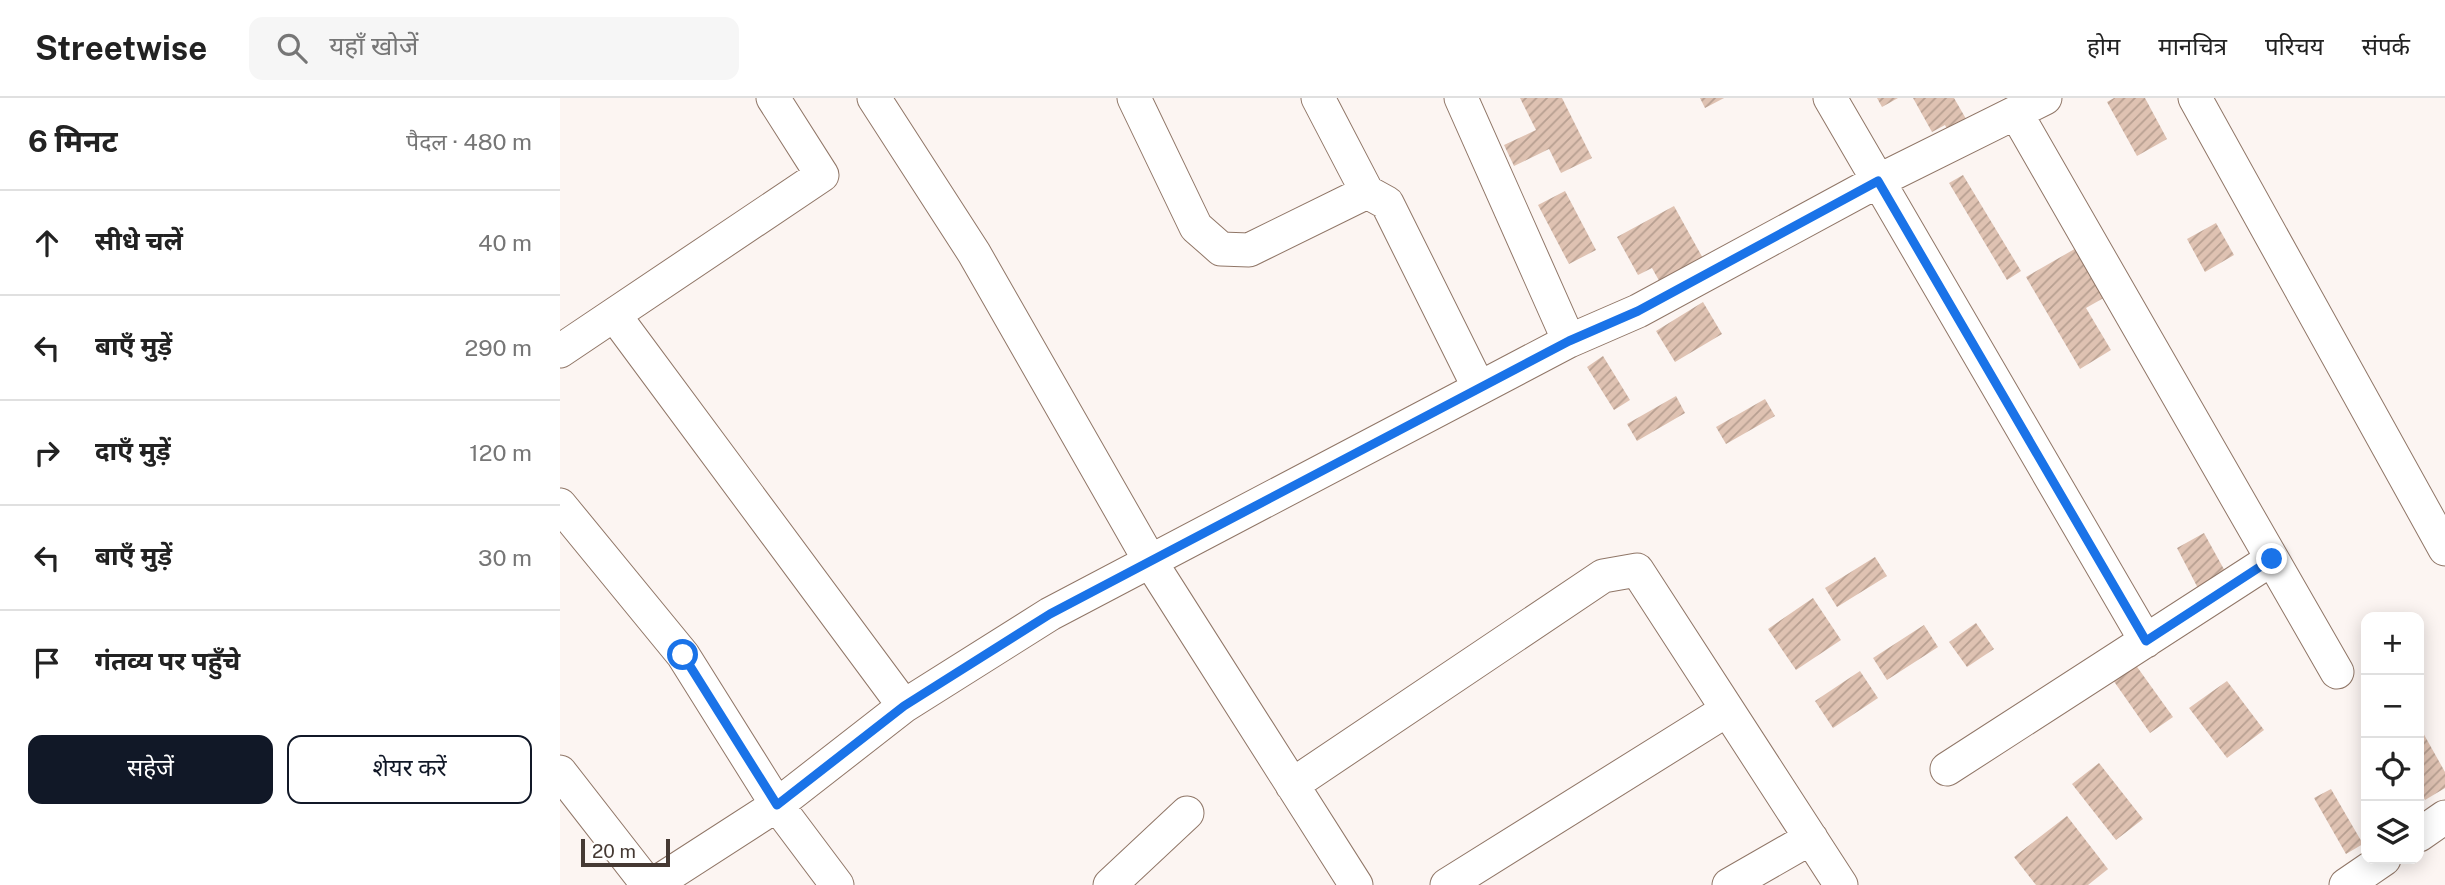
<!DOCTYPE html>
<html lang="hi">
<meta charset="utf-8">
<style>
:root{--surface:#fff;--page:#f6f6f6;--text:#222;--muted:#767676;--line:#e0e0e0;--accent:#111827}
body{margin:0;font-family:"Public Sans","Noto Sans Devanagari",sans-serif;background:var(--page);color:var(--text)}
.controls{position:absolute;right:21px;bottom:21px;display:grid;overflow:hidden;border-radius:14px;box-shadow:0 4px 18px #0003}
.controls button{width:63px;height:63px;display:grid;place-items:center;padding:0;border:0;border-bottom:2px solid var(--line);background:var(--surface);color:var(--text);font:35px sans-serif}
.scale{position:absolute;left:21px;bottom:18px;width:89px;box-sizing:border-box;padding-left:7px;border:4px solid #453933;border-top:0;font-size:19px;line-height:24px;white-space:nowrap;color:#453933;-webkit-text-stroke:5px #fff;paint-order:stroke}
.stop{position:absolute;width:21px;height:21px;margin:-16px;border:5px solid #1a73e8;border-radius:50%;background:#fff}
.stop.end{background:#1a73e8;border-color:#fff;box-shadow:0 2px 7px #0008}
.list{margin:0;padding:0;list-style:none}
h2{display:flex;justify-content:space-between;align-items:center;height:91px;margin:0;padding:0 28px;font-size:30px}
h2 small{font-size:23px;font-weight:400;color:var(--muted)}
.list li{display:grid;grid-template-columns:46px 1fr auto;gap:21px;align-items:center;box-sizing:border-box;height:105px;padding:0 28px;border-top:2px solid var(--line)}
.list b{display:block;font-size:26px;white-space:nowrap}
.list em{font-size:23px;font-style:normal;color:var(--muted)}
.actions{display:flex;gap:14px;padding:21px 28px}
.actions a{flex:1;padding:16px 0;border:2px solid var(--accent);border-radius:14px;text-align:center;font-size:24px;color:var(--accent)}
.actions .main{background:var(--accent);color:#fff}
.icon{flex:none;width:38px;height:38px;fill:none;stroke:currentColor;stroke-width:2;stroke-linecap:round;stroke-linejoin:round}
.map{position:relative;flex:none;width:1885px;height:787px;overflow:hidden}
header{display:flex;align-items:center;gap:42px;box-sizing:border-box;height:98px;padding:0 35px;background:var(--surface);border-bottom:2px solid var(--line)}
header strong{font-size:33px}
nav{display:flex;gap:38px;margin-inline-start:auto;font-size:24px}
.search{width:490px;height:63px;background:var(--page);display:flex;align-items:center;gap:18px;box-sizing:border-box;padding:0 24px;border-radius:14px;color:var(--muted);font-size:26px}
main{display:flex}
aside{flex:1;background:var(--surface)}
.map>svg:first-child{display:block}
</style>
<header>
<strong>Streetwise</strong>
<div class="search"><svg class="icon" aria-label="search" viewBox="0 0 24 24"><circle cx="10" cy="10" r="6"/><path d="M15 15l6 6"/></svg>यहाँ खोजें</div>
<nav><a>होम</a><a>मानचित्र</a><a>परिचय</a><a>संपर्क</a></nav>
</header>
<main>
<aside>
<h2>6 मिनट<small>पैदल · 480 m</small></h2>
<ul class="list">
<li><svg class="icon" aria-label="ahead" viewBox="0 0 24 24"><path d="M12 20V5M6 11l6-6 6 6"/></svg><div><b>सीधे चलें</b></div><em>40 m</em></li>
<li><svg class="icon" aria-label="left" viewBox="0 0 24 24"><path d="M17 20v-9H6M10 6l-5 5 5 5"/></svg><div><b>बाएँ मुड़ें</b></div><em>290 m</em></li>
<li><svg class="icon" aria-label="right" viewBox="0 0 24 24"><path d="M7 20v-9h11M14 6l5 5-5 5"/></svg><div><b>दाएँ मुड़ें</b></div><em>120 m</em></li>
<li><svg class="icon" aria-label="left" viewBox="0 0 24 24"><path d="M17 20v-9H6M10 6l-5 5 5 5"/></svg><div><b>बाएँ मुड़ें</b></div><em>30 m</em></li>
<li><svg class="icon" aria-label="arrive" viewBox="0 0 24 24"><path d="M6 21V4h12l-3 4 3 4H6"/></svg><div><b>गंतव्य पर पहुँचे</b></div></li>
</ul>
<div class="actions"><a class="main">सहेजें</a><a>शेयर करें</a></div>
</aside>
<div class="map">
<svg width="1885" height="787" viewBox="0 0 1885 787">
<defs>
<pattern id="building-hatch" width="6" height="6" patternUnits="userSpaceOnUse" patternTransform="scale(1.75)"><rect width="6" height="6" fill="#dfc2b2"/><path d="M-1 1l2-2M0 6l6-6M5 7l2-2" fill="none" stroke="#b79f91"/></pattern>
</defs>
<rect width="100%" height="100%" fill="#fcf5f2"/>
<path fill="url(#building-hatch)" d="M 960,0 L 1002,0 L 1032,60 L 1001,75 L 989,51 L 954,68 L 944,47 L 976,32 Z
M 1140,0 L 1164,0 L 1145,10 Z
M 1317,0 L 1338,0 L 1322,9 Z
M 1353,0 L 1394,0 L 1409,26 L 1390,37 L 1385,27 L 1372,34 Z
M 1554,0 L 1585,0 L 1607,41 L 1577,58 L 1547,4 Z
M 1403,77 L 1461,173 L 1447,182 L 1389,85 Z
M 1005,93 L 1036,152 L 1009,166 L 978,107 Z
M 1114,108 L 1150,173 L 1107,197 L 1092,170 L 1078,177 L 1057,139 Z
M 1656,125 L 1674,157 L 1645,174 L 1627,141 Z
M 1525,145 L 1554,194 L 1526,210 L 1551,252 L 1520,271 L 1466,179 Z
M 1143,204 L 1162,236 L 1115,264 L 1096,233 Z
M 1043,258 L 1070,302 L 1054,312 L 1027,269 Z
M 1116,298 L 1125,315 L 1077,343 L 1067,326 Z
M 1205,301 L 1215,318 L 1166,346 L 1156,329 Z
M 1644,435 L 1666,475 L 1641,496 L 1617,450 Z
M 1315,459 L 1327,478 L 1277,509 L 1265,490 Z
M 1253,500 L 1281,542 L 1236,572 L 1208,531 Z
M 1416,525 L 1434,551 L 1407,569 L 1389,544 Z
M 1364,527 L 1378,549 L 1327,582 L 1313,560 Z
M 1575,566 L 1613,619 L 1590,635 L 1553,582 Z
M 1300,573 L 1318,600 L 1273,630 L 1255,603 Z
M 1667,583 L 1704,632 L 1667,660 L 1629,610 Z
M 1862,633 L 1885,674 L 1885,690 L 1865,702 L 1859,691 L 1859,635 Z
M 1539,665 L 1583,721 L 1556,742 L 1512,686 Z
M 1771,691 L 1803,746 L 1786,756 L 1754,700 Z
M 1507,718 L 1548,771 L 1528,787 L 1476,787 L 1454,759 Z"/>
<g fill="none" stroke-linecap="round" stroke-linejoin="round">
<g stroke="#907667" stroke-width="35">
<path id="street" d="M 314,0 L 414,155 L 590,463 L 796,787
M 574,0 L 636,129 L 661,151 L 689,152 L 807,94 L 827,105 L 919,290
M 758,0 L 807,94
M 901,0 L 1009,243
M 1270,0 L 1586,543
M 1635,0 L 1885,451
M 1456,15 L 1777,574
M 55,218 L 344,608
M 0,253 L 262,77 L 213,0
M 0,407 L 123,557 L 217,707 L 277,787
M 1387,671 L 1712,461
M 0,674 L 88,787
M 732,687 L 1043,478 L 1077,472 L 1281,787
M 1859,737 L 1885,719
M 93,787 L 217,707 L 344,608 L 490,516 L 1009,243 L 1078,213 L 1318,83 L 1485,0
M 550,787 L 627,715
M 887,787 L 1167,612
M 1169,787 L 1251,740
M 1786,787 L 1824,761"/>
</g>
<use href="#street" stroke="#fff" stroke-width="33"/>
</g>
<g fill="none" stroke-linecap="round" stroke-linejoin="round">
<path stroke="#1a73e8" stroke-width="9" d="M 123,557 L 217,707 L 344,608 L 490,516 L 1009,243 L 1078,213 L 1318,83 L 1586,543 L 1712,461"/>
</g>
</svg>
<div class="controls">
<button>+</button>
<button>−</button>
<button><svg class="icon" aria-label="locate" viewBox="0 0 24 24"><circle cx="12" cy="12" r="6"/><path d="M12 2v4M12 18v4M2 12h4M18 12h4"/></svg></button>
<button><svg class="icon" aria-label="layers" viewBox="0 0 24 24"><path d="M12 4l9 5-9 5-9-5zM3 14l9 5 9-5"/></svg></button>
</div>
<div class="scale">20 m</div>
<div class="stop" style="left:123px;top:557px"></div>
<div class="stop end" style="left:1712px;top:461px"></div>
</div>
</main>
